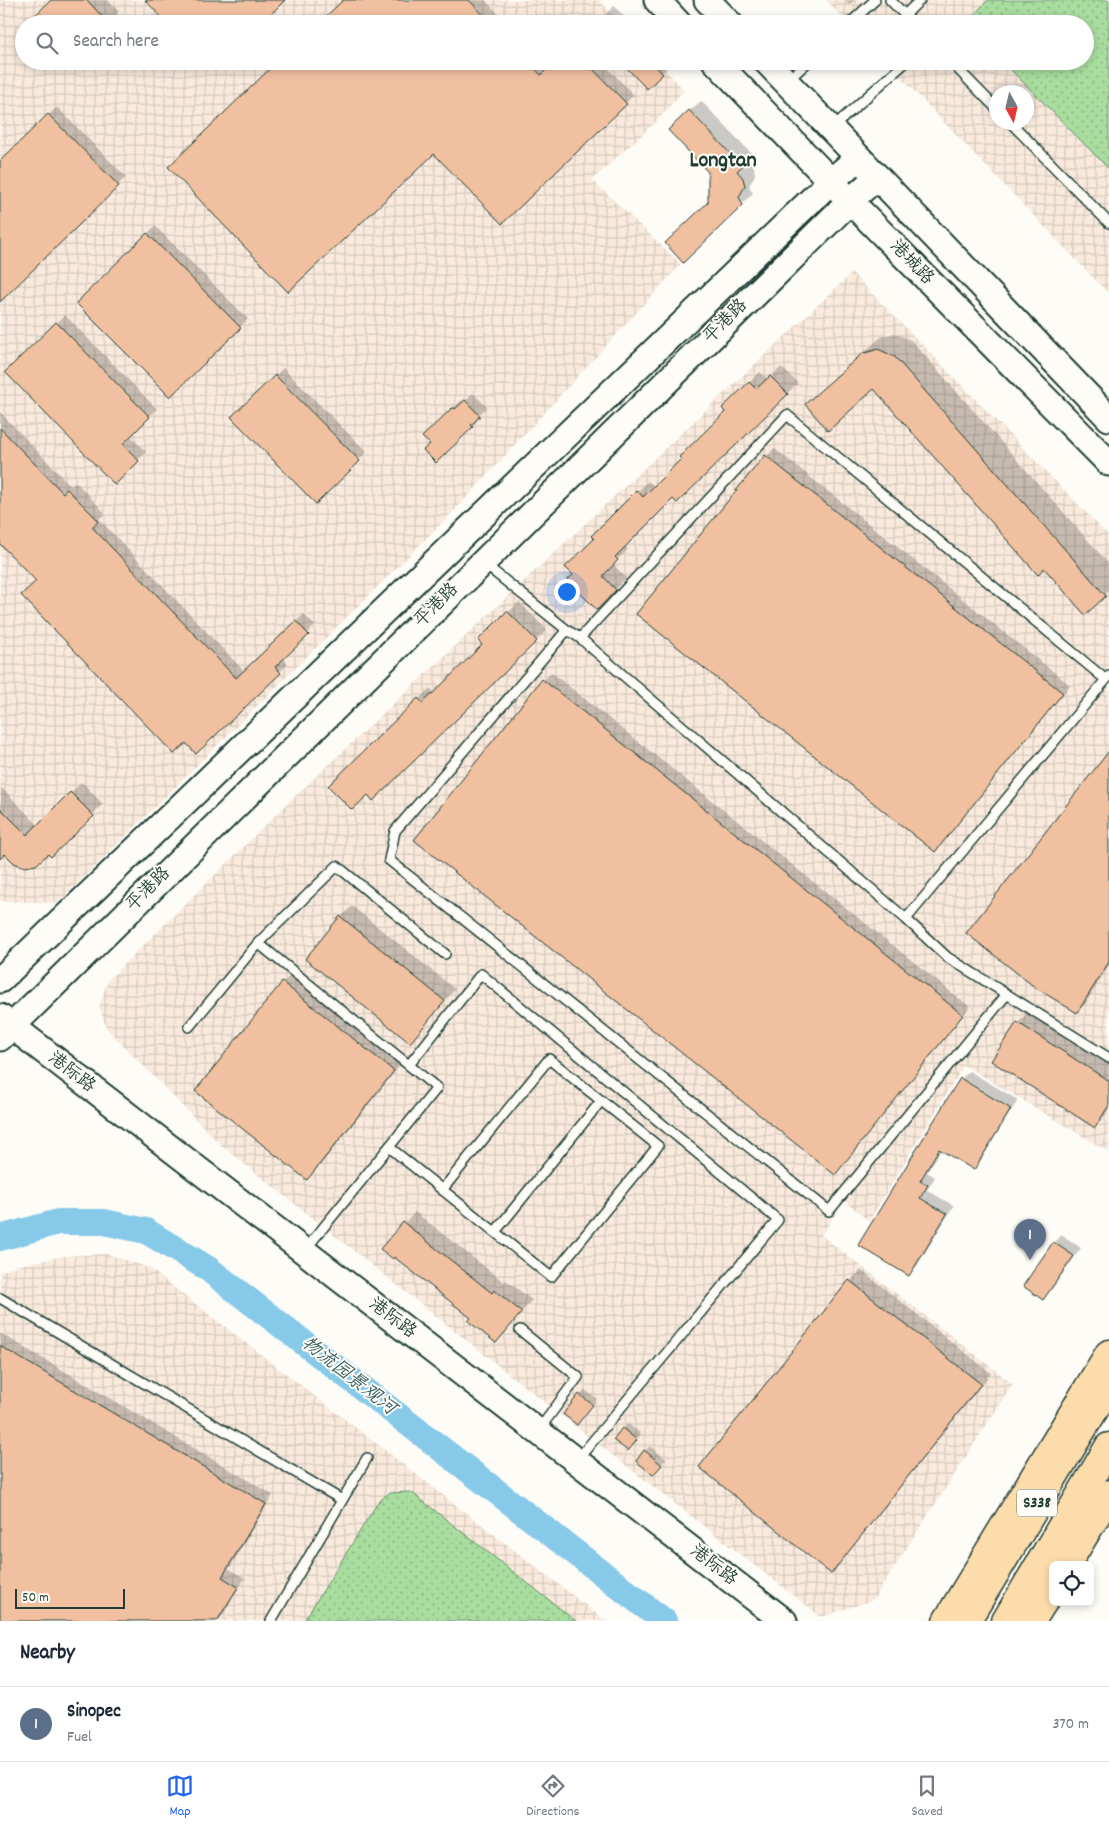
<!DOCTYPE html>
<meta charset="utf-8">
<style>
:root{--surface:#fff;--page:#f6f6f7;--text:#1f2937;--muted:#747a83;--line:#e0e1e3;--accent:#2563eb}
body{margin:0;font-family:Dekko,"LXGW WenKai TC",sans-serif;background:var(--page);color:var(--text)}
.controls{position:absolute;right:15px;bottom:15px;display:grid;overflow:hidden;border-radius:8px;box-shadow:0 2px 8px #0003}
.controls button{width:45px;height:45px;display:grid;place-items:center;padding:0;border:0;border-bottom:1px solid var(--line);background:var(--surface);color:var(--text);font:25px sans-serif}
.compass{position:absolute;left:989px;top:85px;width:45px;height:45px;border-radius:50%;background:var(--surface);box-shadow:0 2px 8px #0003;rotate:172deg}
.scale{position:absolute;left:15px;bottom:12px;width:110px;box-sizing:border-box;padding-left:5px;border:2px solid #1f3d34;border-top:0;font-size:14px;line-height:18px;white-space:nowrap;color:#1f3d34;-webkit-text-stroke:4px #fdfcf7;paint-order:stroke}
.you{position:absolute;left:566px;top:591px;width:18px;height:18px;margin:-12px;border:4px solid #fff;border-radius:50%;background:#1a73e8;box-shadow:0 0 0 8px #1a73e833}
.badge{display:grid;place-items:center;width:32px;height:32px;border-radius:50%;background:var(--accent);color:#fff;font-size:16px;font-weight:700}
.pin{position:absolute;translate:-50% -41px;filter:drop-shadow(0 1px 2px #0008)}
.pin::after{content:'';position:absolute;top:26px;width:18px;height:15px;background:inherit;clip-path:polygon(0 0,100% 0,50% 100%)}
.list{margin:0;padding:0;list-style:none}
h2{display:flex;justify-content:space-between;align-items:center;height:65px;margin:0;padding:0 20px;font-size:21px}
h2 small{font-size:16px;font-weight:400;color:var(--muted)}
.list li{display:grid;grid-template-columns:32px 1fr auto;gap:15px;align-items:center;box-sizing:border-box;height:75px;padding:0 20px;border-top:1px solid var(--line)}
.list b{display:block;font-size:19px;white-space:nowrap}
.list p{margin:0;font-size:16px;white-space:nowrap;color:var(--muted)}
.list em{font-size:16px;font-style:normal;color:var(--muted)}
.icon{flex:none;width:28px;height:28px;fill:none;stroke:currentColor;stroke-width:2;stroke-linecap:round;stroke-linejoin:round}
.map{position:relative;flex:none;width:1109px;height:1621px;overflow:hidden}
.search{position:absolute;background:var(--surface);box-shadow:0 2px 8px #0003;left:15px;right:15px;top:15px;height:55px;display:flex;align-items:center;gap:12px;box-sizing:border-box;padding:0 18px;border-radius:28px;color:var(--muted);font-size:19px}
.sheet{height:140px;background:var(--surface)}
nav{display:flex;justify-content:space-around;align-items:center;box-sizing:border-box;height:70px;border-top:1px solid var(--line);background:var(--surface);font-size:14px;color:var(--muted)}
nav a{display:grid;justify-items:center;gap:2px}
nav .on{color:var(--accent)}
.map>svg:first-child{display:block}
</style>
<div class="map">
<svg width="1109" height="1621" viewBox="0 0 1109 1621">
<defs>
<pattern id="industrial-grid" width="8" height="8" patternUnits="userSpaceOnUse" patternTransform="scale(1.25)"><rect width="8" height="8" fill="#f9eadd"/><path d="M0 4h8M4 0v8" fill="none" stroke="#d5cabe"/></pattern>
<pattern id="grass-dots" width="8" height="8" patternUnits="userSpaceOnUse" patternTransform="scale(1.25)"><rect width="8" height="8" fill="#a9dd9f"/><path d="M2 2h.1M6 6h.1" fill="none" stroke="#89b482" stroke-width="1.8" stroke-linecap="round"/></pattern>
</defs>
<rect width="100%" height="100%" fill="#fdfcf7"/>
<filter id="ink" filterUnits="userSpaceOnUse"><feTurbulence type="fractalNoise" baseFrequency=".02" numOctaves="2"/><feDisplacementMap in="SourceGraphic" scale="10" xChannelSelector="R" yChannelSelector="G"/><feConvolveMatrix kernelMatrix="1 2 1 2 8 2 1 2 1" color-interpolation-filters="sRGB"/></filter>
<g filter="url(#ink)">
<path fill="url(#industrial-grid)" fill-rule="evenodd" d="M 0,0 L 599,0 L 622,24 L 24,24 L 24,61 L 657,61 L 684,90 L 656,122 L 592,180 L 681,264 L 458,507 L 58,903 L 0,901 Z
M 826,0 L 1109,0 L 1109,294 L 885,61 L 1085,61 L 1085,24 L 849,24 ZM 996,92 L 1026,92 L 1026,122 L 996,122 Z
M 852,273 L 1109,536 L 1109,1152 L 964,1065 L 869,1221 L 845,1201 L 821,1235 L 1013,1384 L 873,1600 L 821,1617 L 539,1398 L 222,1146 L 107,1029 L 99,1007 L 108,980 L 289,802 Z
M 107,1254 L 149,1268 L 606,1621 L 0,1621 L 0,1272 L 16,1266 L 63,1256 Z"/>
<path fill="url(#grass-dots)" stroke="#648d6a" d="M 988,0 L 1109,0 L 1109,169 L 1002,61 L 1085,61 L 1085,24 L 965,24 Z
M 411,1492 L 576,1621 L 304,1621 L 378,1502 L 389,1493 Z"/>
<path fill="#0003" d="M 52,0 L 108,0 L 119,12 L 107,24 Z
M 344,0 L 485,0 L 508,24 L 319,24 Z
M 845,0 L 855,0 L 849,5 Z
M 614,6 L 631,24 L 596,24 Z
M 206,61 L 220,61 L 213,68 Z
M 280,61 L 544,61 L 550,68 L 557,61 L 601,61 L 634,95 L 502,222 L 434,152 Z
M 622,61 L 667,61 L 670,65 L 647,87 Z
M 701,101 L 752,154 L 747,159 L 754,167 L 755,175 L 749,186 L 753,193 L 683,261 L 709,202 L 709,172 L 680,119 Z
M 57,107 L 126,177 L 0,301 L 0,162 Z
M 155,226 L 248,319 L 170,395 L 78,303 Z
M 65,315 L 157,409 L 130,435 L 146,452 L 115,483 L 7,372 Z
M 895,333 L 912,341 L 1109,564 L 1109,591 L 1085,613 L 1044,567 L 875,387 L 807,404 L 881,337 Z
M 781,367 L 798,383 L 677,501 L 673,497 L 625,545 L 628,549 L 613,564 L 626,578 L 597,608 L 574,574 L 596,539 L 593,536 L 648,481 L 655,487 L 726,412 L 723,408 L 760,372 L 768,380 Z
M 283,368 L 367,452 L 316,502 L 232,417 Z
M 473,393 L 487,407 L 478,416 L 480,418 L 436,461 L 431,444 L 424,437 L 462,400 L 464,402 Z
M 0,412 L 71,486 L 76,482 L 105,513 L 99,519 L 244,671 L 304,614 L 315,626 L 282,658 L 288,664 L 196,752 L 0,542 Z
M 774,448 L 1070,685 L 942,843 L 638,614 Z
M 519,602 L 547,630 L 373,799 L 368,793 L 330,786 L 430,688 L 435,693 L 484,645 L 479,640 Z
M 551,672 L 970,1007 L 835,1174 L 415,840 Z
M 1109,753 L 1109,965 L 1086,1003 L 1077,1012 Z
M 82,782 L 103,804 L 51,855 L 48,852 L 5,852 L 0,855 L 1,787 L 38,825 Z
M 352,906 L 455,989 L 410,1042 L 341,917 Z
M 293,972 L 404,1060 L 318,1168 L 307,1178 L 283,983 Z
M 1028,1012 L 1109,1063 L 1109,1110 L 1095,1126 L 1018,1023 Z
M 969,1071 L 1018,1100 L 981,1160 L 973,1168 L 942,1149 L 927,1172 L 935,1177 L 927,1190 L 954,1206 L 917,1266 L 908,1274 L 859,1244 L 961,1079 Z
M 415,1212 L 504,1282 L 506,1280 L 532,1300 L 496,1342 L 472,1318 L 394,1256 L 382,1249 Z
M 1062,1235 L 1081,1248 L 1051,1290 L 1043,1298 L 1054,1243 Z
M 861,1270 L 991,1373 L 841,1561 L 830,1572 L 850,1281 Z
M 0,1333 L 273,1495 L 229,1569 L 245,1578 L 219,1621 L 0,1621 Z
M 585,1390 L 597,1399 L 582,1418 L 565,1414 Z
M 628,1424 L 641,1434 L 633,1444 L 623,1429 Z
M 650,1446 L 666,1459 L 658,1468 L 645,1451 Z"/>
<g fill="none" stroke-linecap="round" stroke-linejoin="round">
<path stroke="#87c9e8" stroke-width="26" d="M 0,1238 L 58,1222 L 104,1222 L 146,1231 L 207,1268 L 664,1621"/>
</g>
<path fill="#f0c0a0" stroke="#1f3d34" d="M 51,0 L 87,0 L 109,24 L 26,24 Z
M 145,0 L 285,0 L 261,24 L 168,24 Z
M 343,0 L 469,0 L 492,24 L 318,24 Z
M 278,61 L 528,61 L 541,75 L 555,61 L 585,61 L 627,104 L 502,224 L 434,154 L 288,292 L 168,167 Z
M 620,61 L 651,61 L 663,74 L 647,89 Z
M 689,110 L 742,166 L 737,171 L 743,178 L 745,186 L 739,197 L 743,205 L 683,263 L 665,243 L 708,202 L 708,172 L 668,130 Z
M 48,114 L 119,186 L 0,302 L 0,161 Z
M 147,233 L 241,328 L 170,397 L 76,303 Z
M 56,322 L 150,417 L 123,444 L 139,461 L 115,485 L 5,372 Z
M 878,349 L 895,357 L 1106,596 L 1085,615 L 1044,568 L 1038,575 L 874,389 L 828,431 L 805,404 L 864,352 L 865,353 Z
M 275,375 L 360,461 L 316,504 L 231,417 Z
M 770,376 L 788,394 L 677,503 L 673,499 L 615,557 L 618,560 L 603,576 L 616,590 L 597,610 L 567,580 L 573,575 L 565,567 L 594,539 L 591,536 L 637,490 L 643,497 L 681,459 L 679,457 L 725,412 L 722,408 L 749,382 L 756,389 Z
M 465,400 L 480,416 L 471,425 L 473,427 L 436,463 L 423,450 L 430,444 L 422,437 L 453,407 L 455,409 Z
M 0,428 L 63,493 L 67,489 L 99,521 L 92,527 L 236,678 L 296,621 L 309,635 L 275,667 L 281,673 L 196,754 L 186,743 L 174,754 L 21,595 L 36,581 L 0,544 Z
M 765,455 L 1063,693 L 935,852 L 636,614 Z
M 507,611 L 537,641 L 373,801 L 368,795 L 352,810 L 328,786 L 418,698 L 423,703 L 482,645 L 478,640 Z
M 542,679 L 963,1015 L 835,1175 L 414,840 Z
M 1109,751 L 1109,962 L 1077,1013 L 1036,988 L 966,933 Z
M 70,792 L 94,816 L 51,857 L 48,854 L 36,865 L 25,867 L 14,863 L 5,854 L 0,859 L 0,808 L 27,835 Z
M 340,916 L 445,1001 L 410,1043 L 305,959 Z
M 282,982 L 394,1071 L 307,1180 L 195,1091 Z
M 1017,1022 L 1109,1081 L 1109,1105 L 1095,1128 L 991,1061 Z
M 960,1078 L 1011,1109 L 974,1170 L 939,1149 L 920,1181 L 928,1185 L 920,1198 L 947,1214 L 909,1276 L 858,1245 Z
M 403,1222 L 492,1293 L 494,1290 L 522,1312 L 496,1343 L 468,1321 L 471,1318 L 394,1257 L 393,1259 L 380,1249 Z
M 1053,1242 L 1074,1256 L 1043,1300 L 1023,1286 Z
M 849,1280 L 981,1384 L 831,1574 L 699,1467 Z
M 0,1346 L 266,1504 L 222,1577 L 238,1587 L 217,1621 L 0,1621 Z
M 579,1394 L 593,1405 L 577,1425 L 563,1414 Z
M 622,1428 L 637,1440 L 628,1451 L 613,1440 Z
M 644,1450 L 662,1465 L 653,1475 L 636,1461 Z"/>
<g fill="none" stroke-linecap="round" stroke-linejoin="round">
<g stroke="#1f3d34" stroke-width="12">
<path id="lane" d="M 890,0 L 905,15
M 849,24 L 875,0
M 914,24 L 905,15 L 920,0
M 950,61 L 996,108
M 787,81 L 809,61
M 1010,122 L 1109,223
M 833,127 L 907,61
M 483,563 L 567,630 L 580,638 L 906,919 L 1109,676
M 567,630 L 395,831 L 389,860 L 829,1211 L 1007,994
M 580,638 L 787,415 L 1105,679
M 906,919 L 947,957 L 1109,1058
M 258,943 L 437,1088 L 305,1250
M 189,1027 L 258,943 L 337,866 L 445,954
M 409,1065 L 481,974 L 778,1220 L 577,1460
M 389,1147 L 551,1277 L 658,1146 L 549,1059 L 442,1190
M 495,1232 L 601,1101
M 0,1298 L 342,1500
M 520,1330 L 578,1377 L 538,1431
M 271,1621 L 367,1458"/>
</g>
<g stroke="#1f3d34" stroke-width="29">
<path id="secondary" d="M 657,0 L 679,24
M 707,0 L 730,24
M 715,61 L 850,201 L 1109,463
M 766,61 L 1109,418
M 0,980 L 831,181 L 858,158
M 0,1017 L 784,1621
M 0,1038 L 850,201 L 877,177"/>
</g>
<g stroke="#1f3d34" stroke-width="31">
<path id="primary" d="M 1066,1565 L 1109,1494
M 947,1621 L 1109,1354
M 1031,1621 L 1053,1586"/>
</g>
<g stroke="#1f3d34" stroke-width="31">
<path id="highway" d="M 966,1621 L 1109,1385
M 1006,1621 L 1109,1447"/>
</g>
<use href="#lane" stroke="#fdfcf7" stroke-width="9"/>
<use href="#secondary" stroke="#fdfcf7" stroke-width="25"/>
<use href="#primary" stroke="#fddcac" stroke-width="28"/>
<use href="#highway" stroke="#fddcac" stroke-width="28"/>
</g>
</g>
<g text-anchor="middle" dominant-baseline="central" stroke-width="4" stroke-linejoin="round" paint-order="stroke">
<rect fill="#fdfcf7" stroke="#62766e" stroke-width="1" x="1017" y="1489.5" width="40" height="27" rx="4"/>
<g font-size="16" font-weight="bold" fill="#1f3d34">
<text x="1037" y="1503">S338</text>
</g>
<g font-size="18" fill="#1f3d34" stroke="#fdfcf7">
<text transform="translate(911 263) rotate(46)">港城路</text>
<text transform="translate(726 322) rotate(-45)">平港路</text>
<text transform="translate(437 606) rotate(-45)">平港路</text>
<text transform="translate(149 890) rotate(-45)">平港路</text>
<text transform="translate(71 1073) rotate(38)">港际路</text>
<text transform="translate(392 1319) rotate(37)">港际路</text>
<text transform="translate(713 1566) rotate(38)">港际路</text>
</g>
<g font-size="19" font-style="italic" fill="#396061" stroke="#fdfcf7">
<text transform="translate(348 1377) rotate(38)">物流园景观河</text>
</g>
<g font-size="22" font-weight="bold" fill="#1f3d34" stroke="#fdfcf7">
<text x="723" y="161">Longtan</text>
</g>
</g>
</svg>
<div class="controls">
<button><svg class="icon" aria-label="locate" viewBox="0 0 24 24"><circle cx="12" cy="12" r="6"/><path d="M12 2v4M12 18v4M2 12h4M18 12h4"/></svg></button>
</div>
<svg class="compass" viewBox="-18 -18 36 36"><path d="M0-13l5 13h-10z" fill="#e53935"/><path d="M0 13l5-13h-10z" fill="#747a83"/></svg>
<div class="scale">50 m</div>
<div class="you"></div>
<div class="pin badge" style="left:1030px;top:1260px;background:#5c6f8a">1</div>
<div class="search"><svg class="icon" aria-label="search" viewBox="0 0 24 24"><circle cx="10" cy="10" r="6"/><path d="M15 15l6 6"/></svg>Search here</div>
</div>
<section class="sheet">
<h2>Nearby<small></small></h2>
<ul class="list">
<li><span class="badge" style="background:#5c6f8a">1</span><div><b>Sinopec</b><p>Fuel</p></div><em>370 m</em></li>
</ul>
</section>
<nav>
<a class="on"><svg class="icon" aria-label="map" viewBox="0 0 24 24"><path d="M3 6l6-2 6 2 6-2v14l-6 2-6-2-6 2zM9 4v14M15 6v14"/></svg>Map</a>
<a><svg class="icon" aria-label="directions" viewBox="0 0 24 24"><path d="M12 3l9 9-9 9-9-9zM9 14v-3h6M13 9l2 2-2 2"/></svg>Directions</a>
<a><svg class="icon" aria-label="saved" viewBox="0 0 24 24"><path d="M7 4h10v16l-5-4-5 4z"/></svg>Saved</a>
</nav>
